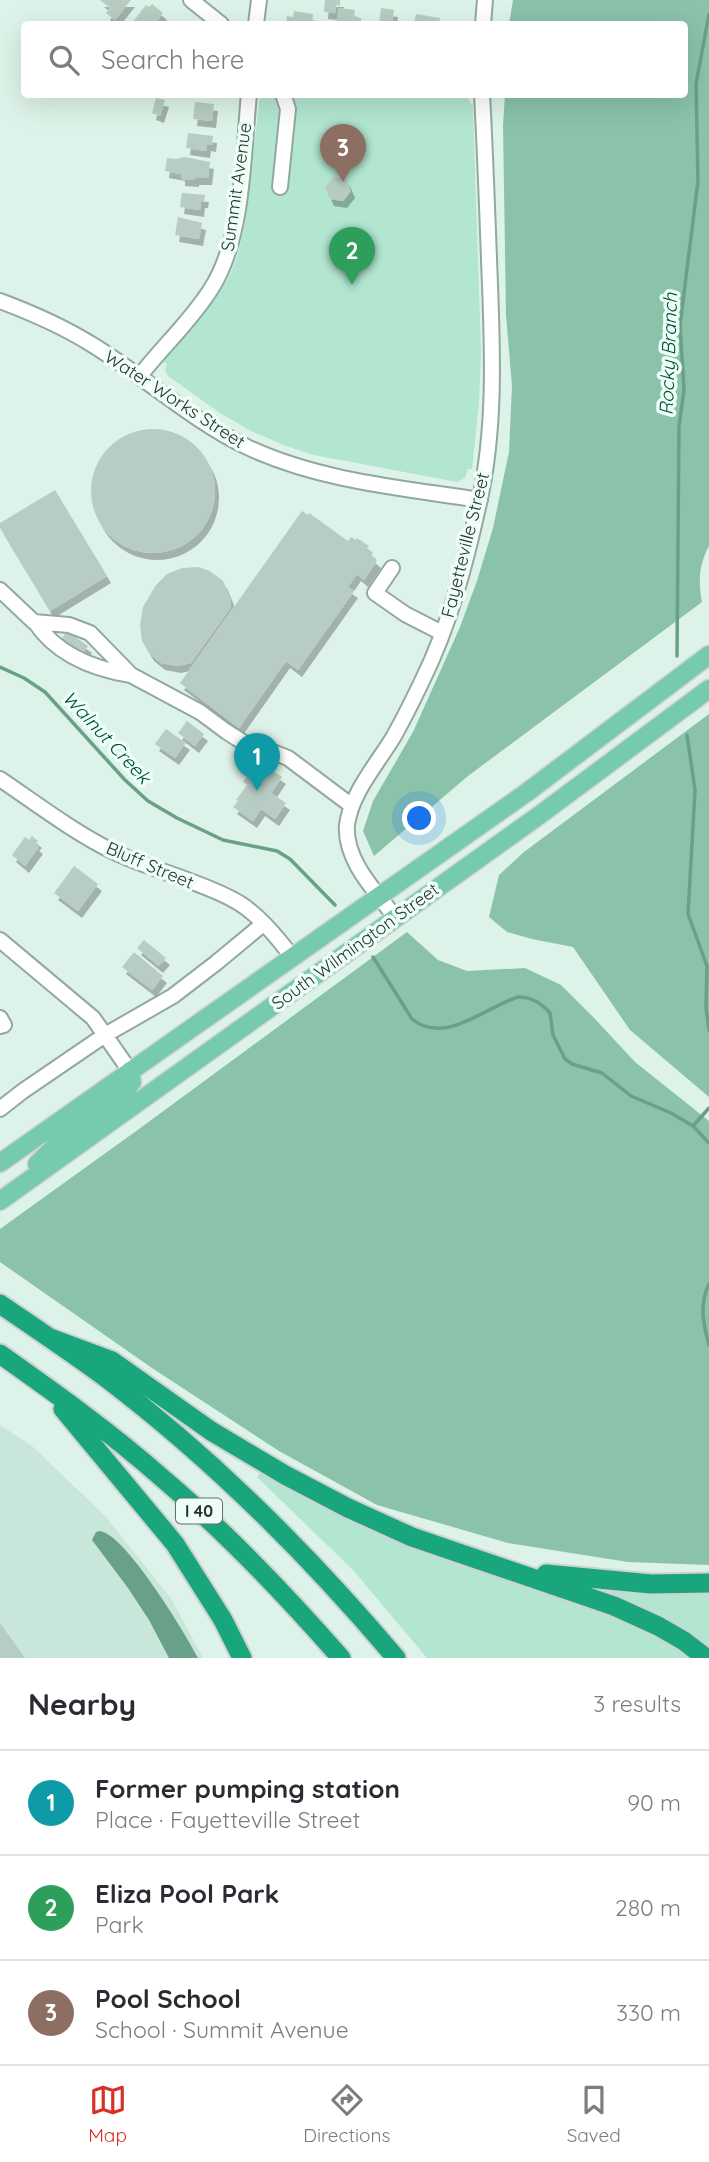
<!DOCTYPE html>
<meta charset="utf-8">
<style>
:root{--surface:#fff;--page:#f7f7f7;--text:#2b2b33;--muted:#7c7c81;--line:#e1e1e2;--accent:#d93025}
body{margin:0;font-family:Quicksand,sans-serif;background:var(--page);color:var(--text)}
.you{position:absolute;left:420px;top:819px;width:24px;height:24px;margin:-18px;border:5px solid #fff;border-radius:50%;background:#1a73e8;box-shadow:0 0 0 10px #1a73e833}
.badge{display:grid;place-items:center;width:46px;height:46px;border-radius:50%;background:var(--accent);color:#fff;font-size:23px;font-weight:700}
.pin{position:absolute;translate:-50% -58px;filter:drop-shadow(0 2px 4px #0008)}
.pin::after{content:'';position:absolute;top:37px;width:24px;height:21px;background:inherit;clip-path:polygon(0 0,100% 0,50% 100%)}
.list{margin:0;padding:0;list-style:none}
h2{display:flex;justify-content:space-between;align-items:center;height:91px;margin:0;padding:0 28px;font-size:30px}
h2 small{font-size:23px;font-weight:400;color:var(--muted)}
.list li{display:grid;grid-template-columns:46px 1fr auto;gap:21px;align-items:center;box-sizing:border-box;height:105px;padding:0 28px;border-top:2px solid var(--line)}
.list b{display:block;font-size:26px;white-space:nowrap}
.list p{margin:0;font-size:23px;white-space:nowrap;color:var(--muted)}
.list em{font-size:23px;font-style:normal;color:var(--muted)}
.icon{flex:none;width:38px;height:38px;fill:none;stroke:currentColor;stroke-width:2;stroke-linecap:round;stroke-linejoin:round}
.map{position:relative;flex:none;width:709px;height:1658px;overflow:hidden}
.search{position:absolute;background:var(--surface);box-shadow:0 7px 28px #0002;left:21px;right:21px;top:21px;height:77px;display:flex;align-items:center;gap:18px;box-sizing:border-box;padding:0 24px;border-radius:7px;color:var(--muted);font-size:26px}
.sheet{height:406px;background:var(--surface)}
nav{display:flex;justify-content:space-around;align-items:center;box-sizing:border-box;height:98px;border-top:2px solid var(--line);background:var(--surface);font-size:19px;color:var(--muted)}
nav a{display:grid;justify-items:center;gap:4px}
nav .on{color:var(--accent)}
.map>svg:first-child{display:block}
</style>
<div class="map">
<svg width="709" height="1658" viewBox="0 0 709 1658">
<defs>
<filter id="shadow"><feDropShadow dx="4" dy="7" stdDeviation="0" flood-color="#0004"/></filter>
</defs>
<rect width="100%" height="100%" fill="#ddf2e8"/>
<path fill="#c9e6da" d="M 0,1425 L 32,1446 L 105,1516 L 172,1600 L 203,1658 L 0,1658 Z"/>
<path fill="#b2e6d0" d="M 260,95 L 466,95 L 473,106 L 481,352 L 479,404 L 472,469 L 468,469 L 465,478 L 457,482 L 314,455 L 286,446 L 251,431 L 220,413 L 168,376 L 165,370 L 167,363 L 163,362 L 218,295 L 230,275 L 237,256 L 245,224 Z
M 262,1471 L 335,1513 L 403,1545 L 467,1568 L 553,1592 L 626,1615 L 693,1658 L 427,1658 L 354,1571 L 257,1477 Z
M 611,1588 L 697,1593 L 709,1592 L 709,1651 L 610,1596 Z"/>
<path fill="#8ac2aa" d="M 513,0 L 709,0 L 709,546 C 699,564 698,582 702,602 L 468,776 L 374,856 L 363,831 L 373,801 L 413,732 L 460,627 L 477,581 L 493,528 L 509,452 L 512,386 L 506,315 L 503,125 L 505,95 L 684,94 L 684,24 L 509,24 Z
M 709,714 L 709,1097 L 630,1030 L 573,947 L 532,939 L 507,932 L 489,917 L 499,875 L 524,852 Z
M 407,932 L 438,960 L 467,971 L 525,968 L 561,985 L 596,1020 L 635,1062 L 709,1121 L 709,1565 L 628,1562 L 508,1543 L 377,1505 L 279,1451 L 152,1368 L 0,1262 L 0,1229 L 139,1129 Z"/>
<path fill="#69a08a" d="M 100,1531 C 126,1535 185,1633 198,1658 L 169,1658 L 149,1620 L 128,1588 L 92,1540 L 96,1532 Z"/>
<g fill="none" stroke-linecap="round" stroke-linejoin="round">
<path stroke="#69a08a" stroke-width="3.5" d="M 677,656 L 679,426 L 684,390 L 680,325 L 698,181 L 696,84 L 709,14
M 0,667 L 24,678 L 45,692 L 125,780 L 148,801 L 177,818 L 223,840 L 277,851 L 290,859 L 335,905
M 687,735 L 695,790 L 688,914 L 707,966 L 706,1008 L 709,1030
M 373,957 L 412,1019 C 445,1046 485,1007 518,997 C 532,997 541,1003 550,1013 L 553,1035 L 565,1059 L 572,1064 L 602,1073 L 631,1096 L 671,1113 L 693,1126 L 709,1143
M 693,1126 L 709,1108
M 709,1284 C 699,1305 703,1323 709,1345"/>
</g>
<path fill="#b7ccc2" filter="url(#shadow)" d="M 100,0 L 131,0 L 115,20 L 106,13 L 110,8 Z
M 325,0 L 340,0 L 340,6 L 336,5 L 335,13 L 324,12 Z
M 152,4 L 163,13 L 155,24 L 131,24 L 146,5 L 149,7 Z
M 339,8 L 355,10 L 354,17 L 361,18 L 361,24 L 336,24 Z
M 381,8 L 394,10 L 392,24 L 379,24 Z
M 294,11 L 313,14 L 312,24 L 286,24 L 287,16 L 293,17 Z
M 416,14 L 440,18 L 439,24 L 414,24 Z
M 156,98 L 165,100 L 160,116 L 152,113 Z
M 195,102 L 214,104 L 212,121 L 193,119 Z
M 188,133 L 213,136 L 212,145 L 207,144 L 206,151 L 186,148 Z
M 184,157 L 210,162 L 208,178 L 195,178 L 195,180 L 181,179 L 181,174 L 165,171 L 167,158 L 176,159 Z
M 333,177 L 346,179 L 351,191 L 343,201 L 330,199 L 325,188 Z
M 182,193 L 205,195 L 204,201 L 201,201 L 200,210 L 180,207 Z
M 178,217 L 202,223 L 199,239 L 175,235 Z
M91 491a62 62 0 1 1 124 0a62 62 0 1 1-124 0Z
M 55,490 L 107,576 L 50,611 L 0,528 L 0,523 Z
M 302,511 L 308,515 L 309,513 L 348,541 L 351,537 L 356,540 L 357,538 L 369,546 L 367,548 L 372,552 L 370,555 L 377,561 L 364,580 L 357,574 L 348,587 L 354,591 L 298,670 L 286,661 L 239,728 L 180,683 Z
M 198,567 L 210,571 L 223,581 L 230,598 L 231,607 L 191,663 L 177,666 L 161,663 L 150,654 L 142,641 L 140,625 L 143,607 L 156,585 L 167,574 L 182,568 Z
M 67,631 L 88,646 L 80,657 L 59,643 Z
M 187,721 L 204,734 L 195,746 L 178,733 Z
M 166,729 L 186,743 L 175,758 L 155,744 Z
M 263,764 L 282,777 L 271,793 L 286,803 L 275,819 L 261,809 L 253,821 L 233,807 L 238,801 L 236,800 L 247,785 L 243,782 L 254,766 L 259,769 Z
M 32,836 L 38,841 L 35,844 L 39,847 L 25,866 L 12,855 L 25,837 L 29,840 Z
M 74,866 L 98,884 L 78,911 L 54,893 Z
M 144,940 L 166,958 L 159,966 L 137,948 Z
M 134,952 L 163,976 L 152,990 L 122,967 Z
M 0,1623 L 25,1658 L 0,1658 Z"/>
<g fill="none" stroke-linecap="round" stroke-linejoin="round">
<g stroke="#93a89f" stroke-width="18">
<path id="minor" d="M 191,0 L 221,24
M 256,24 L 259,0
M 483,24 L 485,0
M 280,187 L 288,109 L 283,94
M 0,301 C 32,313 62,326 91,344 C 144,376 191,420 247,447 C 319,481 402,488 480,500
M 139,377 C 162,347 191,321 211,289 C 244,238 243,154 249,94
M 392,568 L 375,593 L 405,614 L 442,633
M 0,590 L 34,622 L 69,625 L 90,633 L 131,675 L 200,712 L 227,732 L 249,746 L 268,750 L 288,758 L 352,806
M 35,622 C 57,655 93,669 131,675
M 0,779 C 37,804 72,831 112,851 C 151,870 194,879 232,899 C 256,911 277,937 293,958
M 395,917 C 376,892 344,860 347,825 C 351,793 378,763 394,736 C 404,718 414,698 423,679 C 450,624 466,562 479,503 C 497,424 492,339 489,259 C 487,204 485,149 482,94
M 0,940 L 93,1018 L 130,1071
M 0,1018 L 4,1025 L 0,1026
M 0,1109 L 23,1091 L 105,1035 L 173,996 L 216,963 L 263,924"/>
</g>
<g stroke="#d0d2d1" stroke-width="21">
<path id="major" d="M 0,1163 L 526,793 L 709,655
M 37,1164 L 62,1139 L 127,1089 L 132,1082 L 130,1071
M 0,1201 L 541,814 L 709,689"/>
</g>
<g stroke="#d0d2d1" stroke-width="23">
<path id="highway" d="M 0,1304 C 35,1328 71,1352 105,1377 C 213,1459 309,1555 396,1658
M 50,1338 L 112,1361 L 211,1431 L 285,1475 L 348,1508 L 412,1537 L 614,1606 L 658,1626 L 684,1641 L 706,1658
M 0,1354 C 55,1393 110,1432 161,1477 C 226,1532 285,1594 341,1658
M 63,1409 L 175,1544 L 223,1620 L 242,1658
M 546,1574 L 651,1584 L 709,1583"/>
</g>
<use href="#minor" stroke="#fff" stroke-width="14"/>
<use href="#major" stroke="#76cab0" stroke-width="18"/>
<use href="#highway" stroke="#1aa67c" stroke-width="19"/>
</g>
<g text-anchor="middle" dominant-baseline="central" stroke-width="7" stroke-linejoin="round" paint-order="stroke">
<rect fill="#edfef6" stroke="#646f6a" stroke-width="2" x="176" y="1498.5" width="46" height="25" rx="5"/>
<g font-size="16" font-weight="bold" fill="#29322e">
<text x="199" y="1511">I 40</text>
</g>
<g font-size="18" fill="#29322e" stroke="#edfef6">
<text transform="translate(236 187) rotate(-82)">Summit Avenue</text>
<text transform="translate(175 399) rotate(33)">Water Works Street</text>
<text transform="translate(465 545) rotate(-76)">Fayetteville Street</text>
<text transform="translate(150 865) rotate(23)">Bluff Street</text>
<text transform="translate(355 946) rotate(-36)">South Wilmington Street</text>
</g>
<g font-size="19" font-style="italic" fill="#004f39" stroke="#edfef6">
<text transform="translate(668 354) rotate(-88)">Rocky Branch</text>
<text transform="translate(107 737) rotate(47)">Walnut Creek</text>
</g>
</g>
</svg>
<div class="you"></div>
<div class="pin badge" style="left:257px;top:791px;background:#0f9aa8">1</div>
<div class="pin badge" style="left:352px;top:285px;background:#2e9e5b">2</div>
<div class="pin badge" style="left:343px;top:182px;background:#8d6e63">3</div>
<div class="search"><svg class="icon" aria-label="search" viewBox="0 0 24 24"><circle cx="10" cy="10" r="6"/><path d="M15 15l6 6"/></svg>Search here</div>
</div>
<section class="sheet">
<h2>Nearby<small>3 results</small></h2>
<ul class="list">
<li><span class="badge" style="background:#0f9aa8">1</span><div><b>Former pumping station</b><p>Place · Fayetteville Street</p></div><em>90 m</em></li>
<li><span class="badge" style="background:#2e9e5b">2</span><div><b>Eliza Pool Park</b><p>Park</p></div><em>280 m</em></li>
<li><span class="badge" style="background:#8d6e63">3</span><div><b>Pool School</b><p>School · Summit Avenue</p></div><em>330 m</em></li>
</ul>
</section>
<nav>
<a class="on"><svg class="icon" aria-label="map" viewBox="0 0 24 24"><path d="M3 6l6-2 6 2 6-2v14l-6 2-6-2-6 2zM9 4v14M15 6v14"/></svg>Map</a>
<a><svg class="icon" aria-label="directions" viewBox="0 0 24 24"><path d="M12 3l9 9-9 9-9-9zM9 14v-3h6M13 9l2 2-2 2"/></svg>Directions</a>
<a><svg class="icon" aria-label="saved" viewBox="0 0 24 24"><path d="M7 4h10v16l-5-4-5 4z"/></svg>Saved</a>
</nav>
